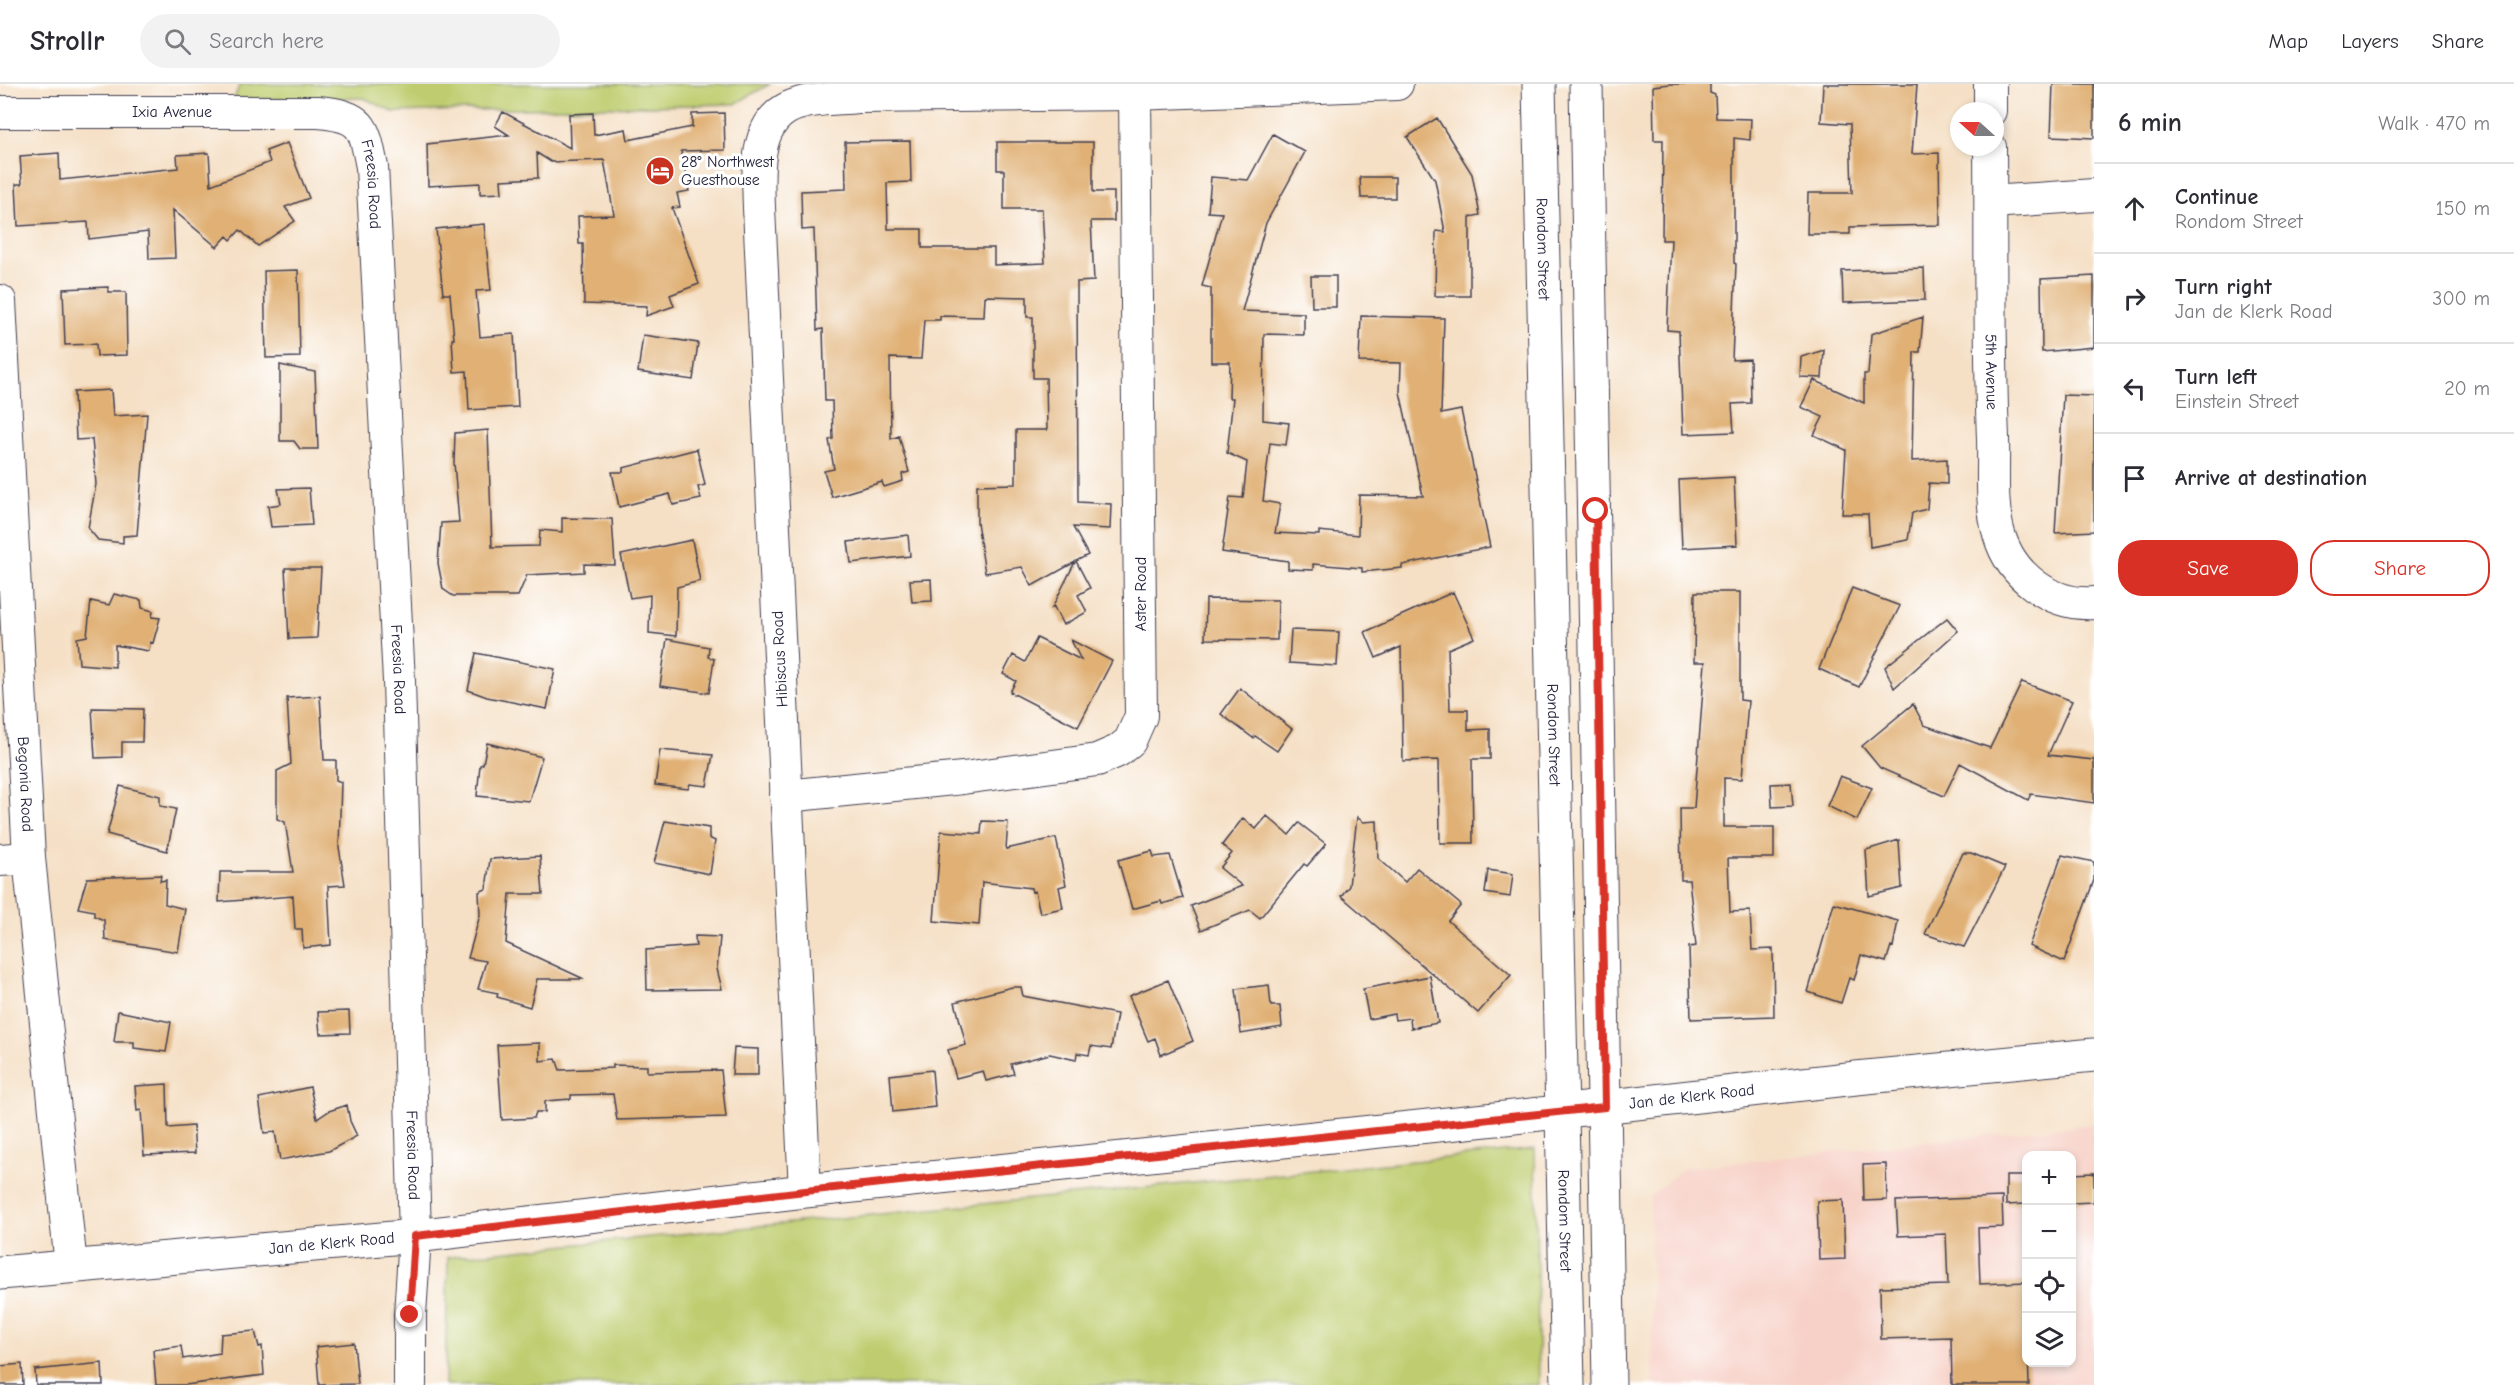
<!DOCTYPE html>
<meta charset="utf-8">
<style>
:root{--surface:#fff;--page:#f2f2f3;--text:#2b2b33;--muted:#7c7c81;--line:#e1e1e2;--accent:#d93025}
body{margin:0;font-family:"Comic Neue",sans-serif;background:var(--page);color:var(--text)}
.controls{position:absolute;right:18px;bottom:18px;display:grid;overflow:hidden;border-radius:12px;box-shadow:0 3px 9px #0003}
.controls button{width:54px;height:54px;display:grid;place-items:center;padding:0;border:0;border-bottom:2px solid var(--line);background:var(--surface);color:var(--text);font:30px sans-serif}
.compass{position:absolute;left:1950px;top:18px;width:54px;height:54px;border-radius:50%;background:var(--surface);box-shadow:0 3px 9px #0003;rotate:291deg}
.stop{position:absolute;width:18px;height:18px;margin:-14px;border:4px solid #d93025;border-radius:50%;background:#fff}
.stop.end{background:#d93025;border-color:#fff;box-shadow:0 2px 6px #0008}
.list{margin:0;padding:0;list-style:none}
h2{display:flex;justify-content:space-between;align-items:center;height:78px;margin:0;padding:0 24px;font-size:26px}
h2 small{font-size:20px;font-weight:400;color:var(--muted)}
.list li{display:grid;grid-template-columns:39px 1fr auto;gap:18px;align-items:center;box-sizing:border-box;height:90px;padding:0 24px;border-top:2px solid var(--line)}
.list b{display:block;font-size:22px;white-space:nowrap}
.list p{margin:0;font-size:20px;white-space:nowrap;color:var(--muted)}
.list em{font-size:20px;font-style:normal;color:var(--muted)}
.actions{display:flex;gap:12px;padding:18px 24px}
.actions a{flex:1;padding:14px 0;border:2px solid var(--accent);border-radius:24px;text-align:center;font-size:21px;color:var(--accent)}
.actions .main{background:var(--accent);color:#fff}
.icon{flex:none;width:33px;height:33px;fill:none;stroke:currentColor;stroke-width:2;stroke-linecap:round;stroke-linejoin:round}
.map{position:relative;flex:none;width:2094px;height:1301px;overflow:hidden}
header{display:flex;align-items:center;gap:36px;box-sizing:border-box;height:84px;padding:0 30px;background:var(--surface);border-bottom:2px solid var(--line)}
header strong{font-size:28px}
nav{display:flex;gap:33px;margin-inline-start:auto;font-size:21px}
.search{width:420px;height:54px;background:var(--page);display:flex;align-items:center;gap:15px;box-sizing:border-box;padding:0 21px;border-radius:33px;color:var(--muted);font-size:22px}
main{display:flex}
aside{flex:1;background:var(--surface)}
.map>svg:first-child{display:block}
</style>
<header>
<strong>Strollr</strong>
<div class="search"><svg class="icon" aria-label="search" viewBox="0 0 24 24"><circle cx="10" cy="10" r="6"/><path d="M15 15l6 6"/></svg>Search here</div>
<nav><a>Map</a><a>Layers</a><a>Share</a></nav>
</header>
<main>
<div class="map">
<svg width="2094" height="1301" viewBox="0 0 2094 1301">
<rect width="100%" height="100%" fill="#fff"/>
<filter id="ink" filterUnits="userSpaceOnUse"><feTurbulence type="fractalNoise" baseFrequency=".0167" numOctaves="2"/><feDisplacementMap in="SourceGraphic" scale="12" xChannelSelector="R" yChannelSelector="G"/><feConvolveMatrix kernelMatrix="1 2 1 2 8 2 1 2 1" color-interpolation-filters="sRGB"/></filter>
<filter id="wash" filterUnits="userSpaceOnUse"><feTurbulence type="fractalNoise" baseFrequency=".008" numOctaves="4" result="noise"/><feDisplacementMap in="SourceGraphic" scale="24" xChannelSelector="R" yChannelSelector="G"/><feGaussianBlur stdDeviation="1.35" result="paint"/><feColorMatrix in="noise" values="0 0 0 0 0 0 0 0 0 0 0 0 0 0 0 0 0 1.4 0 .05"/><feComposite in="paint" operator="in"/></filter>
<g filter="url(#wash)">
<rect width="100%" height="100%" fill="#f5e0c6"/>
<path fill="#f7d1c7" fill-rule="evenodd" d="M 2094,1040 L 2094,1301 L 1653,1301 L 1650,1112 L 1684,1084 ZM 2026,1072 L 2072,1072 L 2072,1278 L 2026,1278 Z"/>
<path fill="#bfcd6f" stroke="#707855" stroke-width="1.5" d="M 240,0 L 770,0 L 735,20 L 393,28 L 364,14 L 234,15 Z
M 1535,1065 L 1539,1301 L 445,1301 L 448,1173 Z"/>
<g id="blocks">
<path fill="#e0b075" d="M 1670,0 L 1710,0 L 1710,9 L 1715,11 L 1716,34 L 1751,35 L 1750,56 L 1734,54 L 1734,179 L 1736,180 L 1732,276 L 1750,275 L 1751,319 L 1732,320 L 1734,348 L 1683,350 L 1679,247 L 1667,246 L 1671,156 L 1662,156 L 1663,56 L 1654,56 L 1653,2 Z
M 1823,0 L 1917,0 L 1912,70 L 1939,69 L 1940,141 L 1850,143 L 1850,150 L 1807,150 L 1808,109 L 1852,109 L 1850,40 L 1821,38 Z
M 2053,0 L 2094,0 L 2094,54 L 2051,52 Z
M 503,28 L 570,64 L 569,30 L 593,29 L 594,51 L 626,45 L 628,56 L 692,43 L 692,30 L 724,29 L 725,66 L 681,67 L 689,107 L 677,109 L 680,123 L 672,124 L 699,200 L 670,211 L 674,222 L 646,232 L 647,222 L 584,220 L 583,160 L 579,160 L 578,132 L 614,131 L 604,76 L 551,78 L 537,69 L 538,94 L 501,96 L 502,109 L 480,110 L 480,99 L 428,102 L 427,60 L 509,51 L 495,42 Z
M 1437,34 L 1472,90 L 1480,131 L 1470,133 L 1470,212 L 1435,212 L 1436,147 L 1445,148 L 1435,96 L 1407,53 Z
M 1273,50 L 1305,68 L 1266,139 L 1242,227 L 1304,229 L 1304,251 L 1264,250 L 1263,336 L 1289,339 L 1286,361 L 1270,359 L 1263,417 L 1280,420 L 1275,449 L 1319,451 L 1319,447 L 1358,451 L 1359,411 L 1423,412 L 1400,308 L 1401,279 L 1359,278 L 1361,232 L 1444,234 L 1441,330 L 1461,326 L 1490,463 L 1402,481 L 1402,484 L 1362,488 L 1362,484 L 1313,480 L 1313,486 L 1288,485 L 1288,477 L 1222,468 L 1230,413 L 1243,414 L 1247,378 L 1227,369 L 1233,314 L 1229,314 L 1230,278 L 1211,278 L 1211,204 L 1202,202 L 1222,129 L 1208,128 L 1211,93 L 1248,96 Z
M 910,57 L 911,98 L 887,99 L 888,145 L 922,145 L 922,164 L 994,164 L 994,181 L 1045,179 L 1042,125 L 1004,125 L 1004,86 L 997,86 L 997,58 L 1093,58 L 1093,108 L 1114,108 L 1114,137 L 1091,137 L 1094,197 L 1077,198 L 1078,418 L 1111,420 L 1110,445 L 1073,443 L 1088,471 L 1076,477 L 1090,504 L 1078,511 L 1087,528 L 1063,541 L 1054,523 L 1052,524 L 1075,478 L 1032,502 L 1022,483 L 985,489 L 977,438 L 977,401 L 1016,400 L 1016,346 L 1047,346 L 1046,294 L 1033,294 L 1033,233 L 1027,233 L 1027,213 L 985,212 L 984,233 L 940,232 L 940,236 L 924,236 L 921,275 L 890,274 L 891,355 L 899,352 L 909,388 L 902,390 L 903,397 L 884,403 L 882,398 L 832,413 L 824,387 L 834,385 L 829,356 L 833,355 L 832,317 L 825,317 L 823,245 L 817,246 L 814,145 L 802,146 L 801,107 L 846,105 L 845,58 Z
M 287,59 L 309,114 L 285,123 L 295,137 L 258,162 L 240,146 L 231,156 L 227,152 L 217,163 L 173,126 L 175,174 L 149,175 L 148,148 L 89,155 L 88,138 L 18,142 L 16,100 L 22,100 L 20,72 L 59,69 L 60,96 L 178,84 L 177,71 L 209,69 L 211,101 L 270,78 L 266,67 Z
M 1360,93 L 1395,93 L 1395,114 L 1361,114 Z
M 484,140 L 491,206 L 476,207 L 480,253 L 514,250 L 518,323 L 469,326 L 467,287 L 454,288 L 452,255 L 454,255 L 450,210 L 443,210 L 436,145 Z
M 1924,184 L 1925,216 L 1843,219 L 1842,187 Z
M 298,186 L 300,273 L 266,274 L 264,187 Z
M 1311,192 L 1336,192 L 1336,223 L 1312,223 Z
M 2094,192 L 2094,263 L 2042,268 L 2041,195 Z
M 108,203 L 108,208 L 126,208 L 127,271 L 97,272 L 96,260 L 65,261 L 63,205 Z
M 1923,233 L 1920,268 L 1914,268 L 1912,377 L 1947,375 L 1947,400 L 1929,399 L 1927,425 L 1912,429 L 1908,456 L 1870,463 L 1868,430 L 1842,430 L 1846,366 L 1814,351 L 1823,333 L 1801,323 L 1814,296 L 1864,319 L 1864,290 L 1868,290 L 1871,250 Z
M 643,251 L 698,259 L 693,296 L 638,288 Z
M 1824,266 L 1822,294 L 1800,293 L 1801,273 Z
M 280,281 L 315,288 L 318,365 L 300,365 L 294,357 L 280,357 Z
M 111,306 L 113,332 L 147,330 L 137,451 L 123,452 L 123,459 L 98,456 L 88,444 L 96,400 L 92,355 L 76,356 L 74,308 Z
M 2063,311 L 2094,312 L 2094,447 L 2055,449 Z
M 488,346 L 492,463 L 539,462 L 540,446 L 562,448 L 562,434 L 612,435 L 615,481 L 584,480 L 584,488 L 527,491 L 518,512 L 453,512 L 443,505 L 438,479 L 441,439 L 459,438 L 454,379 L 455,349 Z
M 697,365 L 705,401 L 698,403 L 701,415 L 673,421 L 670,410 L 619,423 L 612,388 L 623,388 L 623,384 Z
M 1734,393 L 1737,461 L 1682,464 L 1679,396 Z
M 309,404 L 312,441 L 271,443 L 268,422 L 281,420 L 278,405 Z
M 908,451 L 910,472 L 851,479 L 848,458 Z
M 692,456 L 700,497 L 677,503 L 676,552 L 649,549 L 650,511 L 630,514 L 621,471 Z
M 285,484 L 321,484 L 317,554 L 289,555 Z
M 931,495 L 932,517 L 912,518 L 910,496 Z
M 1852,504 L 1900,522 L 1859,603 L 1819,585 Z
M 1453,508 L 1474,554 L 1448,565 L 1450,626 L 1468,626 L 1468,646 L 1490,645 L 1490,675 L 1472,675 L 1473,759 L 1440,759 L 1439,676 L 1403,677 L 1401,563 L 1376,574 L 1365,548 Z
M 1695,508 L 1740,508 L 1740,616 L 1748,617 L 1742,695 L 1724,694 L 1724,743 L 1774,743 L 1774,774 L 1728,774 L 1730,828 L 1750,827 L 1752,866 L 1773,865 L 1774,932 L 1691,935 L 1689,863 L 1696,862 L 1689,796 L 1681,796 L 1680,724 L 1694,724 L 1705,578 L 1694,578 Z
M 114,510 L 141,516 L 142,524 L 153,527 L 152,533 L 160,534 L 153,559 L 150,558 L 149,567 L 115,561 L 115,583 L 79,580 L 77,554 L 87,552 L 91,517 L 109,521 Z
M 1206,515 L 1278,516 L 1277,556 L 1205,555 Z
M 1947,534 L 1958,547 L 1894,604 L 1885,583 Z
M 1291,546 L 1339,548 L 1337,582 L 1289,579 Z
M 1037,554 L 1081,576 L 1071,556 L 1112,577 L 1078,643 L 1010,608 L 1016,597 L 1003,590 L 1013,571 L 1025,578 Z
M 667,555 L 709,563 L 708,573 L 714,575 L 709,609 L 660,602 Z
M 476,569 L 555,585 L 547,625 L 487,613 L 468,606 Z
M 2022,598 L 2072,617 L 2048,671 L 2094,676 L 2094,719 L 2031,710 L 2028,716 L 1960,679 L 1944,712 L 1880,684 L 1862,662 L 1913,620 L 1924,641 L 1990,664 Z
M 1240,604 L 1292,645 L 1277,667 L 1255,652 L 1253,654 L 1221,630 Z
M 320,612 L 324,676 L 336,676 L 336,696 L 341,698 L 339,763 L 345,801 L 328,802 L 331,861 L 303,864 L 302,845 L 295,845 L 293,812 L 219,818 L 220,788 L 293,788 L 285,738 L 277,735 L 277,687 L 291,680 L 287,614 Z
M 92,624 L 143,625 L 142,658 L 122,658 L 122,673 L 95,674 Z
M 487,659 L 542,673 L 529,717 L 477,712 L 480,681 L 483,680 Z
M 660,666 L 713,671 L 707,702 L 690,700 L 688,705 L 655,701 Z
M 1840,692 L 1872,704 L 1857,736 L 1827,722 Z
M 1791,699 L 1793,722 L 1772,723 L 1771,700 Z
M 120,702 L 160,712 L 160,722 L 176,725 L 167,767 L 107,750 Z
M 1267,732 L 1289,751 L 1299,739 L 1326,760 L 1307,782 L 1304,780 L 1260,834 L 1250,826 L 1201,846 L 1191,822 L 1242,802 L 1220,784 L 1232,769 L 1222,761 L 1243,734 L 1256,745 Z
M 1357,733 L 1363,738 L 1377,737 L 1378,774 L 1405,798 L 1417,784 L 1461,821 L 1448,837 L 1511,891 L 1478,929 L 1341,812 L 1349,802 Z
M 665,737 L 709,744 L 709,754 L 715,757 L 710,790 L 654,779 Z
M 982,737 L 1008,738 L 1006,765 L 1056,754 L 1066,801 L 1059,803 L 1063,824 L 1040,829 L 1035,807 L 1032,808 L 1031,804 L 982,798 L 979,841 L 934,837 L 941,747 L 981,750 Z
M 1899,756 L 1902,804 L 1869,812 L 1866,766 Z
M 1152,767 L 1154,773 L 1170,771 L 1183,814 L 1162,820 L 1161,817 L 1132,825 L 1118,776 Z
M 1963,769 L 1971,769 L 2005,783 L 1964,863 L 1925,850 Z
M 2062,771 L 2094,778 L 2094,796 L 2064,878 L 2029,862 Z
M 540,772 L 543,810 L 510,810 L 506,859 L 584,895 L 537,895 L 530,923 L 497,913 L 498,909 L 478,905 L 486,877 L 468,874 L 480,831 L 479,808 L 486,805 L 490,775 Z
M 1488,786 L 1513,790 L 1510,813 L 1485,809 Z
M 161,791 L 160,797 L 166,796 L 165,820 L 185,825 L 178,868 L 105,856 L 104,836 L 94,832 L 94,827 L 78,824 L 87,794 Z
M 1834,819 L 1898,837 L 1893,863 L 1891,862 L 1886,878 L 1861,871 L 1854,896 L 1849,894 L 1841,919 L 1808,908 Z
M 695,852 L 720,853 L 717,885 L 722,905 L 647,906 L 646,866 L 696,862 Z
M 1430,892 L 1438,939 L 1411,944 L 1410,934 L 1395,936 L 1394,930 L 1369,935 L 1363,905 Z
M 1168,896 L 1193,957 L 1161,971 L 1155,954 L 1148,957 L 1129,912 Z
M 1269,901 L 1271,922 L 1280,922 L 1282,943 L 1241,950 L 1236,905 Z
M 1012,903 L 1021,903 L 1023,912 L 1117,930 L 1111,965 L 1091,962 L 1089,971 L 1077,969 L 1076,976 L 1050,970 L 1011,980 L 1014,990 L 986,997 L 983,987 L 956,994 L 948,966 L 966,961 L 955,918 Z
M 118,927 L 171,938 L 166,968 L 134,964 L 134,958 L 114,958 Z
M 349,927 L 350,949 L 320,950 L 318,928 Z
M 540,959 L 540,977 L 556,975 L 560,986 L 613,984 L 613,981 L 647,982 L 647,988 L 721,986 L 726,1033 L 617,1036 L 613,1010 L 571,1011 L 571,1015 L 545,1017 L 545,1028 L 536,1028 L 534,1034 L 502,1036 L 497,961 Z
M 734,964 L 758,965 L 758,991 L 732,991 Z
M 932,986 L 935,1023 L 893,1028 L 890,991 Z
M 167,1000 L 168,1044 L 193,1042 L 195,1069 L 144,1071 L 141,1026 L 137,1027 L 135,1002 Z
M 310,1003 L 317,1035 L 329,1027 L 347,1021 L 350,1037 L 357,1052 L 329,1067 L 280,1076 L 275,1048 L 264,1049 L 259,1014 Z
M 1886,1080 L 1887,1116 L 1864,1117 L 1863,1081 Z
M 2094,1089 L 2094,1118 L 2072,1119 L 2072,1090 Z
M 2006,1092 L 2026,1092 L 2026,1120 L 2006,1121 Z
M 2002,1113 L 2003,1143 L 1978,1144 L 1980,1200 L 2026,1198 L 2029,1301 L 1952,1301 L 1951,1253 L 1881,1255 L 1880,1203 L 1948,1201 L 1946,1150 L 1898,1152 L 1896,1117 Z
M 1843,1116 L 1845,1175 L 1819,1176 L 1817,1117 Z
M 255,1247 L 259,1263 L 262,1262 L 264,1291 L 185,1301 L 156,1301 L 153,1266 L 181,1262 L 183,1275 L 220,1269 L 221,1250 Z
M 354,1259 L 358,1300 L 319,1301 L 316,1263 Z
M 102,1279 L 103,1301 L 36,1301 L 35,1286 Z
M 22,1280 L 23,1301 L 0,1301 L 0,1282 Z"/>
</g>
</g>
<g filter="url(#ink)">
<use href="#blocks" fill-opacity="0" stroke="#423e50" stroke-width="1.5"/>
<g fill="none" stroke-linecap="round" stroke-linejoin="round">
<g stroke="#423e50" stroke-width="34">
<g id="street">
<path d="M 1990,0 L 1990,27"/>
<path id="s1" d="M 0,28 L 318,28 C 363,32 364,42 372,83 L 399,597 L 415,1152 L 410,1231 L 410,1301"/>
<path id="s2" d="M 1990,63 C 1991,160 1989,257 1993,354 C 1994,385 1990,420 1999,450 C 2011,492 2051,522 2094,519"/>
<path d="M 1991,118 L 2094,111"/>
<path id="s3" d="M 0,217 L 29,774 L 71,1182"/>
<path d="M 786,712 L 963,694 L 1097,676 L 1118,667 L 1130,657 L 1141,632 L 1135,10"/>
<path d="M 0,776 L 29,774"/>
<path d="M 805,1107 L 759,124 C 758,88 753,33 798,20 C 817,14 838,15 858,13 L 1135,10 L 1397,0"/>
</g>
</g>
<g stroke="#423e50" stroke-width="35">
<g id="secondary">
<path id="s4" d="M 1539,0 L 1568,1301"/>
<path d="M 1586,0 L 1609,1301"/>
<path id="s5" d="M 0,1189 L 415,1152 L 805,1107 L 1505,1034 L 1856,994 L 2094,971"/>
</g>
</g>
<use href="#street" stroke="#fff" stroke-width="32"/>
<use href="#secondary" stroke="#fff" stroke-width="33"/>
</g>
</g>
<g fill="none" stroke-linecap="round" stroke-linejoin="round" filter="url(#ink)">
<path stroke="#d93025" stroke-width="8" d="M 410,1231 L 415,1152 L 805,1107 L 1605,1023 L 1596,427"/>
</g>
<defs>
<g id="hotel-disc" transform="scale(1.5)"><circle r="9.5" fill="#c8321e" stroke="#fff"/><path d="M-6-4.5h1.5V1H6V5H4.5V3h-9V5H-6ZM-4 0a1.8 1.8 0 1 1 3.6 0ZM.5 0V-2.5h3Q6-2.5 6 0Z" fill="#fff"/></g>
</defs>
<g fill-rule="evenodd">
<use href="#hotel-disc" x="660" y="87"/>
</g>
<g text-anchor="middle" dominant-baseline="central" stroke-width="6" stroke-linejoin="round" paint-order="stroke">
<g font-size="16" fill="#22223b" stroke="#fff">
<text stroke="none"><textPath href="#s1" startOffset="172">Ixia Avenue</textPath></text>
<text stroke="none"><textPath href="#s1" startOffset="423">Freesia Road</textPath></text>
<text stroke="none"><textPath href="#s4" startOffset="165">Rondom Street</textPath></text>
<text stroke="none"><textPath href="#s2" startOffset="225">5th Avenue</textPath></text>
<text transform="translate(1141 510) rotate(-90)">Aster Road</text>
<text transform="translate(780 575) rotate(-93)">Hibiscus Road</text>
<text stroke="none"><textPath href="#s1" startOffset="909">Freesia Road</textPath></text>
<text stroke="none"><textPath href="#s4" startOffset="651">Rondom Street</textPath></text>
<text stroke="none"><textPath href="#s3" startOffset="484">Begonia Road</textPath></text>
<text stroke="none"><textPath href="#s5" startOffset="1701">Jan de Klerk Road</textPath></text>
<text stroke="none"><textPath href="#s1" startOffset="1395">Freesia Road</textPath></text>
<text stroke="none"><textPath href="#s4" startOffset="1137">Rondom Street</textPath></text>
<text stroke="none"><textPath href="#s5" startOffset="333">Jan de Klerk Road</textPath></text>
</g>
<g font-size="16" fill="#22223b" stroke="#fff" text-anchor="start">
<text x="681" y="78">28° Northwest<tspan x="681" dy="18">Guesthouse</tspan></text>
</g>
</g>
</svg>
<div class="controls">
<button>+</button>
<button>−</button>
<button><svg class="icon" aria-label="locate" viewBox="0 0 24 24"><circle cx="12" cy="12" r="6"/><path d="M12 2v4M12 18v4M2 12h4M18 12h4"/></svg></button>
<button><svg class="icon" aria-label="layers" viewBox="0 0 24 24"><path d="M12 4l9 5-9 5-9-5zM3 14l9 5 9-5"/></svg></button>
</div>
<svg class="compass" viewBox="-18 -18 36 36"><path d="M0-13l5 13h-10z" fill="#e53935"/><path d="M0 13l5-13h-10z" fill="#7c7c81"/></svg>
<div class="stop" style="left:1596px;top:427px"></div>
<div class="stop end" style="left:410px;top:1231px"></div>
</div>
<aside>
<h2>6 min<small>Walk · 470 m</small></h2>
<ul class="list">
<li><svg class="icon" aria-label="ahead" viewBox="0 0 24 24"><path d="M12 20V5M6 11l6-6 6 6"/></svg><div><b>Continue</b><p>Rondom Street</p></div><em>150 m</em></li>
<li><svg class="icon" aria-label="right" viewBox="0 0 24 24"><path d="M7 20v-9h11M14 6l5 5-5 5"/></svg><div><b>Turn right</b><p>Jan de Klerk Road</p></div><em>300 m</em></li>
<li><svg class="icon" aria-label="left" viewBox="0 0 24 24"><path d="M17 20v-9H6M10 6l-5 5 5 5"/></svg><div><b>Turn left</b><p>Einstein Street</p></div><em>20 m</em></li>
<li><svg class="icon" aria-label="arrive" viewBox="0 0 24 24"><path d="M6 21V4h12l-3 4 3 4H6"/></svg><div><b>Arrive at destination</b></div></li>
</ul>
<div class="actions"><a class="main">Save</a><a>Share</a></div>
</aside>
</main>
